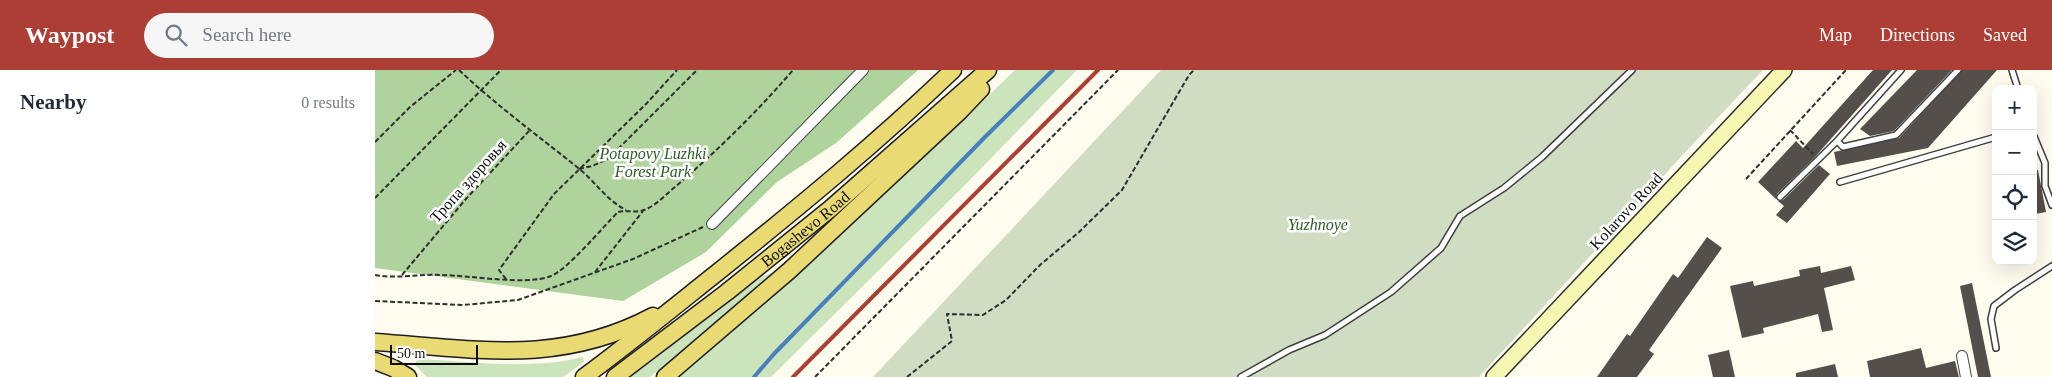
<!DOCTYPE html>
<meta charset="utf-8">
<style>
:root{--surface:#fff;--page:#f6f6f7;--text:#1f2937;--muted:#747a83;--line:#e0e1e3;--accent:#ad3e35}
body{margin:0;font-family:"Times New Roman",serif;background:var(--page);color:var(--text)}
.controls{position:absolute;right:15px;top:15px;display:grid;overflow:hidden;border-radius:10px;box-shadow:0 5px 20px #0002}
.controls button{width:45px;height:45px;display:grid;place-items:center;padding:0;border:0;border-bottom:1px solid var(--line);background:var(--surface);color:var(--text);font:25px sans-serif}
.scale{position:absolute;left:15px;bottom:12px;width:88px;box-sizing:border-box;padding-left:5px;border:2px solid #0d0d0d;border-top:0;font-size:14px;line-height:18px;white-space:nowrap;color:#0d0d0d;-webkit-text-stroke:4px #fff;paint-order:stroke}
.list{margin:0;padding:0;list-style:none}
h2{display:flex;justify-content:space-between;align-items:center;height:65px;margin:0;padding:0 20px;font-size:21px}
h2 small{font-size:16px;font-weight:400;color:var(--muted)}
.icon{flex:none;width:28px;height:28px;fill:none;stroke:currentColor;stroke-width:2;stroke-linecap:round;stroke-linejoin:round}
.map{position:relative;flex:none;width:1677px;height:307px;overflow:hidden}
header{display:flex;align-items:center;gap:30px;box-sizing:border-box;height:70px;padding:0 25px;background:var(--accent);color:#fff}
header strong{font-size:24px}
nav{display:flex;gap:28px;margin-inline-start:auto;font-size:18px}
.search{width:350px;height:45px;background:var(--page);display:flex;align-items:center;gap:12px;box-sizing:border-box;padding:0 18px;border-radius:28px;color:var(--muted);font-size:19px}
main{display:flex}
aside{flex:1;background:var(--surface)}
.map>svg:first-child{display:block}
</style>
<header>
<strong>Waypost</strong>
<div class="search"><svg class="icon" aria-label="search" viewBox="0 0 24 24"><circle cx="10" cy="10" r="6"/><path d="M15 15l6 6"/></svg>Search here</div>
<nav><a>Map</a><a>Directions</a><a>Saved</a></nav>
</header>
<main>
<aside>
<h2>Nearby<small>0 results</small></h2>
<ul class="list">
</ul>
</aside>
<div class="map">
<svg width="1677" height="307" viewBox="0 0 1677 307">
<rect width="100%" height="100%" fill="#fdfcef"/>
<path fill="#cce4bc" d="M 640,0 L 702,0 L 588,117 L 396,307 L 302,307 C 419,209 531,106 640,0 Z
M 398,202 L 360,236 L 275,307 L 254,307 L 385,208 Z
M 208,287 L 209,292 L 188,307 L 52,307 L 40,295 L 41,291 L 47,289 C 100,292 156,300 208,287 Z"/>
<path fill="#afd39d" d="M 0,0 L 543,0 L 461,73 L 402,112 L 331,182 L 248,231 L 0,198 Z"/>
<path fill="#d1ddc2" d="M 786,0 L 1388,0 L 1316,76 L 1104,307 L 498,307 Z"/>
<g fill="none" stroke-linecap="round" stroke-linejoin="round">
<path stroke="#4880bd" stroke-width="4" d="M 379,307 L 398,285 L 610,67 L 678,0"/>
</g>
<path fill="#544f4a" d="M 1498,0 L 1517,0 L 1439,88 L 1402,124 L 1401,129 L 1383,112 L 1421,71 L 1428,78 Z
M 1542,0 L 1577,0 L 1519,61 L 1495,66 L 1485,59 Z
M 1587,0 L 1622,0 L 1553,78 L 1462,96 L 1459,82 L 1524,68 Z
M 1444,95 L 1455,104 L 1412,153 L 1401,145 L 1409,136 L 1403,131 L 1408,130 Z
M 1658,100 L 1663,100 L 1671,142 L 1660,144 L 1658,134 Z
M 1332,167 L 1347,178 L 1274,280 L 1279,284 L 1262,307 L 1222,307 L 1252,264 L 1255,266 L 1298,204 L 1303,208 Z
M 1445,196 L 1446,203 L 1476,196 L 1480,210 L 1449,218 L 1458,260 L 1447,262 L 1443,244 L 1388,258 L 1389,263 L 1367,268 L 1355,216 L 1378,211 L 1379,216 L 1425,206 L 1424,200 Z
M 1597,213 L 1616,307 L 1603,307 L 1585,216 Z
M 1546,278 L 1551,298 L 1580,291 L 1584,307 L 1495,307 L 1492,291 Z
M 1354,280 L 1360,307 L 1338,307 L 1333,285 Z
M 1460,294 L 1463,307 L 1421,307 L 1421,303 Z"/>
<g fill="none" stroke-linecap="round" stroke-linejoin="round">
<g stroke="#404040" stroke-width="8">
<path id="lane" d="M 1637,0 L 1643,19
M 1658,64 L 1670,93 L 1670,116 L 1677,135
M 1462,71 L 1468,77 L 1521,65 L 1583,0
M 1465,112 L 1621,67
M 1405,127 L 1462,71 L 1526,0
M 1621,278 L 1616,249 L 1619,236 L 1640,220 L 1677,196
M 866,307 L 914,280 L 950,265 L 1016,222 L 1066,178 L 1085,146 L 1129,118 L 1167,87 L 1257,0"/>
</g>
<g stroke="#404040" stroke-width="12">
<path id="street" d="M 337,154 L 488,0
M 1587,286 L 1591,307"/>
</g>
<g stroke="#2f2f2f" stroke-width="18">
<path id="secondary" d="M 1119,307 L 1409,0"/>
</g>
<g stroke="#1e1e1e" stroke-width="19">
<g id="primary">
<path d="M 0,272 C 101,279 184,296 278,246"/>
<path d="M 0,291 L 18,298 L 33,307"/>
<path d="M 209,307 C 255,273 299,237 343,202 C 424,137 503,72 578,0"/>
<path id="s1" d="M 240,307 L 352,222 L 455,139 L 613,0"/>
<path d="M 290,307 L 415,200 L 584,42 L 606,19"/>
</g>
</g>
<path stroke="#2f2f2f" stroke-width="2" stroke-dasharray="5 2.5" stroke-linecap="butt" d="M 84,0 C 121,35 162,65 202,97 C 220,111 231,130 251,140
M 1415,60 L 1438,84
M 0,72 L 35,37 L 81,0
M 204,99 L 217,96 L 233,89 L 322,0
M 1371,109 L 1471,0
M 0,128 L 126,0
M 220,202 L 268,141
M 0,205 C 21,209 44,204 65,205 C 94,205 151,216 176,206 C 192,200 229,156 243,142 C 251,140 261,143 269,140 C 281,136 291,124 300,117 C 342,81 382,42 418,0
M 27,205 L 90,130 L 154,61
M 131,209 L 124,200 L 179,124 L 272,33 L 302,0
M 0,231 L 88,235 L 143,230 L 258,189 L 328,157
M 440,307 L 743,0
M 532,307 L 577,271 L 572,244 L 608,245 L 631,230 L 665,195 L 703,163 L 747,120 L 814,5 L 819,0"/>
<use href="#lane" stroke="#fff" stroke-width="5"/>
<use href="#street" stroke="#fff" stroke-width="10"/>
<use href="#secondary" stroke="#f5f6b1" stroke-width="15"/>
<use href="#primary" stroke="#e9da73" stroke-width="16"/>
<path stroke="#ad3e35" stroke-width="4" d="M 418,307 L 723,0"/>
</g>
<g text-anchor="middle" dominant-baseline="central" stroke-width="5" stroke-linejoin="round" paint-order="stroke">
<g font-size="16" font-style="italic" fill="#2a5d25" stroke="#fff">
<text x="278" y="83">Potapovy Luzhki<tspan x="278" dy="18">Forest Park</tspan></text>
<text x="943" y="154">Yuzhnoye</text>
</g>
<g font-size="16" fill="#0d0d0d" stroke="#fff">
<text transform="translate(93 111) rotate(-48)">Тропа здоровья</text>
<text transform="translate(1251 141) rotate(-47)">Kolarovo Road</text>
<text stroke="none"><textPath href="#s1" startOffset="241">Bogashevo Road</textPath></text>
</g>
</g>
</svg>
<div class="controls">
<button>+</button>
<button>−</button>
<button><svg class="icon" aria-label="locate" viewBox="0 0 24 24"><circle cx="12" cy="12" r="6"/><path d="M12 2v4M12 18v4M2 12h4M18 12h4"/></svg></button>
<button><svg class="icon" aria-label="layers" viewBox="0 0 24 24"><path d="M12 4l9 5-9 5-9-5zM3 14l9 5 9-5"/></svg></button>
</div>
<div class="scale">50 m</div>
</div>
</main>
